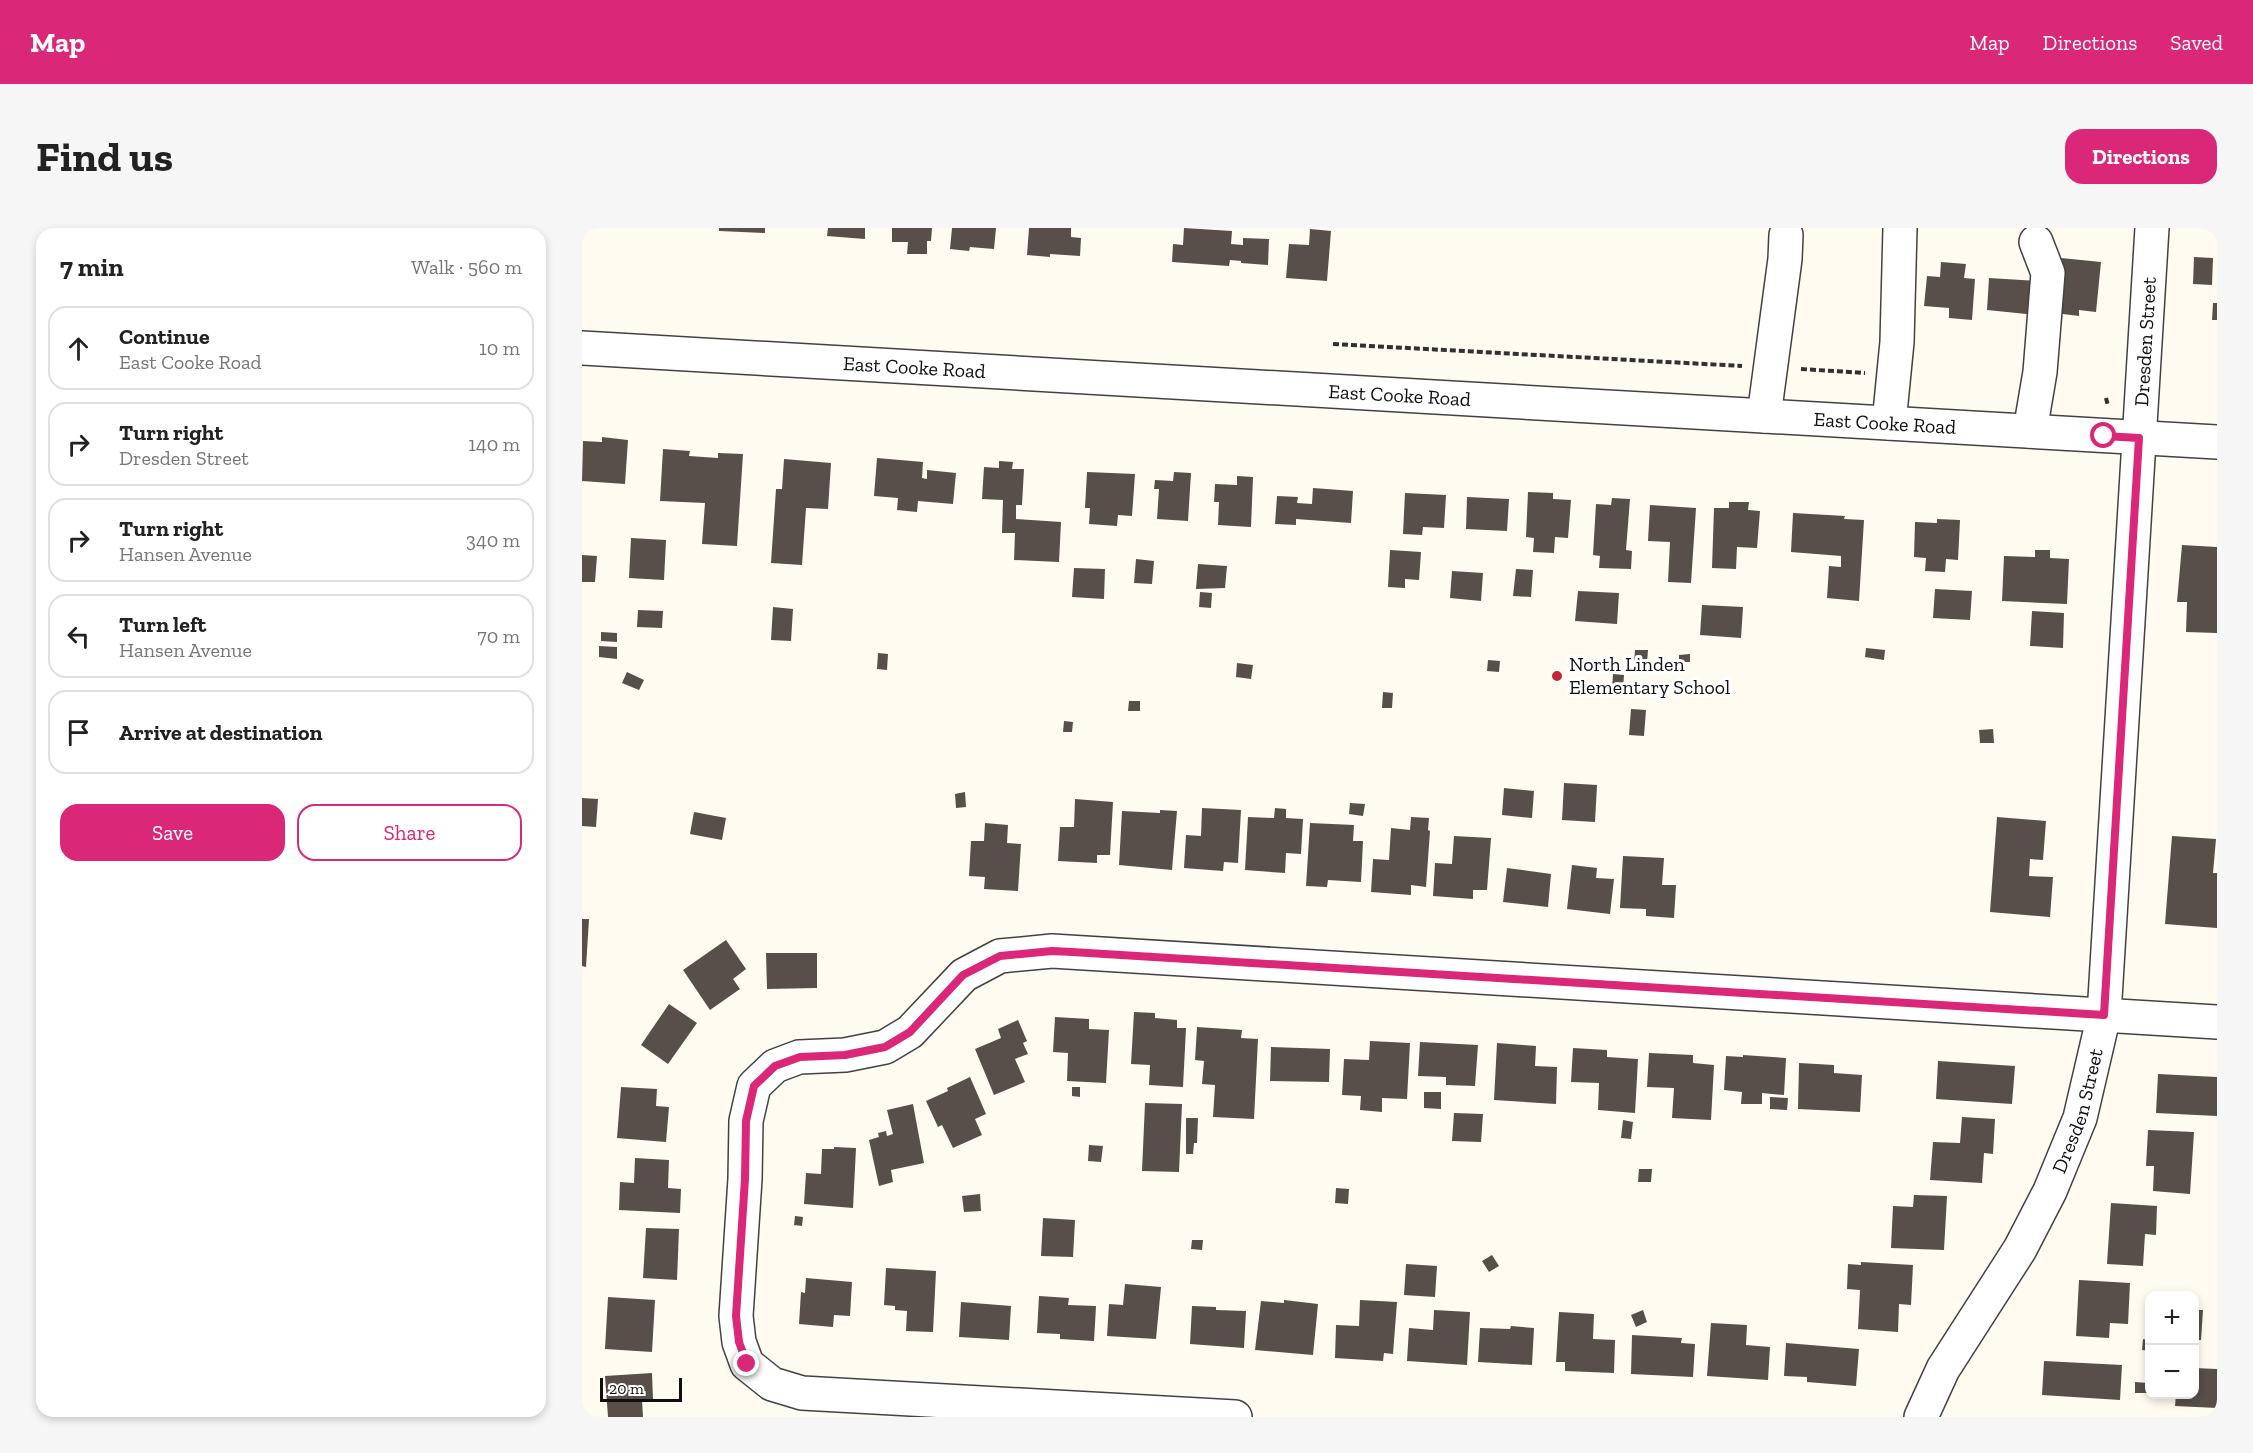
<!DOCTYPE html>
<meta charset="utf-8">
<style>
:root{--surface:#fff;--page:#f6f6f6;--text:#222;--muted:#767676;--line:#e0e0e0;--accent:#db2777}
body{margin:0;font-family:"Zilla Slab",serif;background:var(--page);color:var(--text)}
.controls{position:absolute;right:18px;bottom:18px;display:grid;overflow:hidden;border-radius:12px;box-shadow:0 3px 9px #0003}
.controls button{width:54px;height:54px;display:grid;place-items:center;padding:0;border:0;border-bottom:2px solid var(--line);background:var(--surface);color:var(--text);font:30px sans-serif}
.scale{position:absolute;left:18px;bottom:15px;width:82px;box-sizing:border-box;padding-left:6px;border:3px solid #0f0f0f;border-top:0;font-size:16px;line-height:21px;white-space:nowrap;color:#0f0f0f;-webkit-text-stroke:4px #fff;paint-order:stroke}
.stop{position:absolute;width:18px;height:18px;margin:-14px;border:4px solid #db2777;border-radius:50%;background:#fff}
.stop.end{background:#db2777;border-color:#fff;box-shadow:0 2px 6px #0008}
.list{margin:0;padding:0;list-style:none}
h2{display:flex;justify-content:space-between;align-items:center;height:78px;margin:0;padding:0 24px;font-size:26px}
h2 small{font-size:20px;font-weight:400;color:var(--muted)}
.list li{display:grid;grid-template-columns:39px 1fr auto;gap:18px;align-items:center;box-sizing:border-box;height:84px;margin:0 12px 12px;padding:0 12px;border:2px solid var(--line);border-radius:18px}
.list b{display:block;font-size:22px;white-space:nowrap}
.list p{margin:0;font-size:20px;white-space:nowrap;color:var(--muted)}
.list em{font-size:20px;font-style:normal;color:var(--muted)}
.actions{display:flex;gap:12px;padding:18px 24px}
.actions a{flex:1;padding:14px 0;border:2px solid var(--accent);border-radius:18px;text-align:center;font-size:21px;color:var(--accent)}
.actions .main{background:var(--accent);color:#fff}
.icon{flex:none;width:33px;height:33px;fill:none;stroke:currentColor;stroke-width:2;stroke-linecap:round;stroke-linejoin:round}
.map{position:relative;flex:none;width:1635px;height:1189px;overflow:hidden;border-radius:18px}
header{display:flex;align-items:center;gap:36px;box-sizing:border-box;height:84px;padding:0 30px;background:var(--accent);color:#fff}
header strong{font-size:28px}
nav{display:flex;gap:33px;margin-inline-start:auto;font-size:21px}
.intro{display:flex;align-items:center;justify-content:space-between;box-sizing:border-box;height:144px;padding:0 36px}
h1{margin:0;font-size:42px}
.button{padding:15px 27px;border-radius:18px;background:var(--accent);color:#fff;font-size:21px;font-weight:700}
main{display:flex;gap:36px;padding:0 36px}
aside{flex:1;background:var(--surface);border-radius:18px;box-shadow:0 3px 9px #0003}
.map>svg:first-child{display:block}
</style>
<header>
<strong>Map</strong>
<nav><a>Map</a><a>Directions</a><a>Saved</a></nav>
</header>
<div class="intro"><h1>Find us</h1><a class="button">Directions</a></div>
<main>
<aside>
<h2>7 min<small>Walk · 560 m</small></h2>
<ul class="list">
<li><svg class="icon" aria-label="ahead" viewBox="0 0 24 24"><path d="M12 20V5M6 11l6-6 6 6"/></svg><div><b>Continue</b><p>East Cooke Road</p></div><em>10 m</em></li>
<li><svg class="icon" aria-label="right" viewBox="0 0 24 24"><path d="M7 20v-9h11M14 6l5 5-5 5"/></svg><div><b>Turn right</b><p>Dresden Street</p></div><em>140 m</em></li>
<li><svg class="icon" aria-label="right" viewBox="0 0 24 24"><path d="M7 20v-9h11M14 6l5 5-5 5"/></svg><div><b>Turn right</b><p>Hansen Avenue</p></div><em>340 m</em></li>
<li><svg class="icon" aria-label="left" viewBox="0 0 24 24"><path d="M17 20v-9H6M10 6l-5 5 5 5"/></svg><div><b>Turn left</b><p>Hansen Avenue</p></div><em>70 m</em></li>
<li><svg class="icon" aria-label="arrive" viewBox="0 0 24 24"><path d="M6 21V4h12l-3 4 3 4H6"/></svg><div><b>Arrive at destination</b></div></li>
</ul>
<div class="actions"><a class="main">Save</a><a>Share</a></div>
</aside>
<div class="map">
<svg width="1635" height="1189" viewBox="0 0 1635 1189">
<rect width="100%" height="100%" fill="#fffbf1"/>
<path fill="#584f4b" d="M 137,0 L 183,0 L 183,5 L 137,3 Z
M 246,0 L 283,0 L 283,11 L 245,8 Z
M 310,0 L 350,0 L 349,13 L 345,13 L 345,26 L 325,26 L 326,14 L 310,14 Z
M 370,0 L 414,0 L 412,21 L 388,19 L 387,23 L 368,21 Z
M 447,0 L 489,0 L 489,9 L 499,10 L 498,28 L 468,26 L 468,29 L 445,27 Z
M 602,0 L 650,3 L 649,16 L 661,17 L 661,10 L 687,11 L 686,37 L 659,35 L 659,33 L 648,32 L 647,38 L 590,34 L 591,16 L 601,17 Z
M 728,1 L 749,3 L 745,53 L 704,50 L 707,16 L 727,17 Z
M 1612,29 L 1631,30 L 1630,57 L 1611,56 Z
M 1479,30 L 1519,34 L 1514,84 L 1497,82 L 1497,88 L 1473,85 Z
M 1359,34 L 1384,36 L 1382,50 L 1393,51 L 1390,92 L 1367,90 L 1367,80 L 1342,78 L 1345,48 L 1358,49 Z
M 1407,50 L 1456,53 L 1454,87 L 1405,82 Z
M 1631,75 L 1635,75 L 1635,92 L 1630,92 Z
M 20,209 L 46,212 L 43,256 L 0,253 L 1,213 L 20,214 Z
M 81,221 L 108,223 L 107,228 L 136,230 L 136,225 L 161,226 L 155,318 L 120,316 L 123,275 L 78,273 Z
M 295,230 L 341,234 L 340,250 L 345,251 L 345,242 L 374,245 L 371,276 L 336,273 L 335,284 L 315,282 L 316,270 L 292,268 Z
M 202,231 L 249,235 L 246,281 L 224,280 L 220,337 L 189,335 L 194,261 L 200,261 Z
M 417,233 L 431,234 L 430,241 L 442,241 L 440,277 L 434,277 L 434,291 L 479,294 L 477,334 L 432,332 L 433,305 L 420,305 L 421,272 L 400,271 L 402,239 L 417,240 Z
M 505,244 L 553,246 L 550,288 L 536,287 L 535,298 L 507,296 L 508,280 L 503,280 Z
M 592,244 L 609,245 L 606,293 L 575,291 L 577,261 L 572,261 L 573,252 L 591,253 Z
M 655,248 L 671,249 L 669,299 L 636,297 L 637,274 L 632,274 L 633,256 L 655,257 Z
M 731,260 L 771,263 L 769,295 L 714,291 L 714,297 L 693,296 L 695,268 L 716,269 L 715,275 L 730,276 Z
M 946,264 L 971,265 L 971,271 L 989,272 L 986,310 L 973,309 L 972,325 L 951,324 L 952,310 L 944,309 Z
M 823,265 L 864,267 L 862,300 L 841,299 L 840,307 L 821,306 Z
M 885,269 L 927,271 L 925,303 L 884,301 Z
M 1030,270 L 1048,271 L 1044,322 L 1050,323 L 1049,341 L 1017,340 L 1018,328 L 1011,327 L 1014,276 L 1029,277 Z
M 1147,274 L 1167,274 L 1166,282 L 1178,283 L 1175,320 L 1155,319 L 1154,341 L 1130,340 L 1132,280 L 1147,280 Z
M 1068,277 L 1114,280 L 1109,355 L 1086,354 L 1088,314 L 1066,313 Z
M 1211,285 L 1263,288 L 1262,291 L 1282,292 L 1277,373 L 1245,370 L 1247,338 L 1259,339 L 1259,328 L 1209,324 Z
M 1355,291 L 1378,292 L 1376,332 L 1364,331 L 1363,344 L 1343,343 L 1344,330 L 1332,329 L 1333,294 L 1355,295 Z
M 49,310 L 84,312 L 82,352 L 47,350 Z
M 1600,317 L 1635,319 L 1635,405 L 1604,404 L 1605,374 L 1595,374 Z
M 808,322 L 839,324 L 837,352 L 823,351 L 823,360 L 806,359 Z
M 1453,322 L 1468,322 L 1468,330 L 1487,331 L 1485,376 L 1420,373 L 1422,328 L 1453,329 Z
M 0,327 L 15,328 L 13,354 L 0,354 Z
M 554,331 L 572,333 L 570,356 L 552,355 Z
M 616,336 L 645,338 L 643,360 L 614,361 Z
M 492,340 L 523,341 L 522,371 L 490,369 Z
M 934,341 L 951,342 L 949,369 L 931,368 Z
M 870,343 L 901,345 L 899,373 L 868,370 Z
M 1353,361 L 1390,363 L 1388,392 L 1351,390 Z
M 996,363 L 1037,365 L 1035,396 L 993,393 Z
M 618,364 L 630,365 L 629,380 L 617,379 Z
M 1120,377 L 1161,379 L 1159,410 L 1118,407 Z
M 191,379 L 211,381 L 209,413 L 189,412 Z
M 56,382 L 81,383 L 80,400 L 55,399 Z
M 1450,383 L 1482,385 L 1481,420 L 1448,418 Z
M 19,404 L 35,405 L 35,414 L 19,413 Z
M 17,418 L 35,419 L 35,431 L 17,429 Z
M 1284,420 L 1303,422 L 1302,432 L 1283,429 Z
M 1053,422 L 1066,422 L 1065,435 L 1052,434 Z
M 296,425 L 306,426 L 305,442 L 295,441 Z
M 1108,426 L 1108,434 L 1097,434 L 1097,427 Z
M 906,432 L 918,433 L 917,444 L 905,443 Z
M 655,435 L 671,437 L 669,451 L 654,449 Z
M 45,444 L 62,452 L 57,462 L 40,455 Z
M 1031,446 L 1042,447 L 1041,461 L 1030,460 Z
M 801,464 L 811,465 L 810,480 L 800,480 Z
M 547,473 L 558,473 L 558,483 L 546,483 Z
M 1049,481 L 1064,482 L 1062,508 L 1047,507 Z
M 482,493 L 491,494 L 490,504 L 481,504 Z
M 1411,501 L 1412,515 L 1398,515 L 1397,502 Z
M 982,555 L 1015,557 L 1013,594 L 980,592 Z
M 922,560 L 952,563 L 950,590 L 920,587 Z
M 383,564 L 384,579 L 374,580 L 373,566 Z
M 0,570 L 16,571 L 14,599 L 0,598 Z
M 493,571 L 531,574 L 528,627 L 515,627 L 515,635 L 476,633 L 478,599 L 492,599 Z
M 768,575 L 783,576 L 781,588 L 767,586 Z
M 620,580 L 659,582 L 656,635 L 642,634 L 641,643 L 602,640 L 604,607 L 619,608 Z
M 693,580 L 704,581 L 704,590 L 721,591 L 719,626 L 704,625 L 703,645 L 663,642 L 666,589 L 692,590 Z
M 578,582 L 595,583 L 590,642 L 537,637 L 540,583 L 578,585 Z
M 112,584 L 144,590 L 140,612 L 108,606 Z
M 829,589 L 847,590 L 846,602 L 848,603 L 844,659 L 829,657 L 829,667 L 789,664 L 791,631 L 807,632 L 809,600 L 828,602 Z
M 1415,589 L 1464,593 L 1461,632 L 1448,631 L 1447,648 L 1471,649 L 1468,689 L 1408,684 Z
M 403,595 L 426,597 L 425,615 L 439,616 L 436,663 L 402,661 L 403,649 L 387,648 L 389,613 L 402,613 Z
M 728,595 L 772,597 L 771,613 L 781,613 L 779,654 L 746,652 L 745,659 L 724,658 Z
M 872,608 L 909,610 L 905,662 L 891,662 L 891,671 L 851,668 L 853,635 L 870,636 Z
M 1590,608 L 1634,611 L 1631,645 L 1635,645 L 1635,700 L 1583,696 Z
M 1041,628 L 1082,630 L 1080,657 L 1094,657 L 1092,690 L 1064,688 L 1064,681 L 1038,680 Z
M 990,637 L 1015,640 L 1014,650 L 1032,651 L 1028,686 L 985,681 Z
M 925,640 L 969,646 L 966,679 L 921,674 Z
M 0,691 L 7,691 L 4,739 L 0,738 Z
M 144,712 L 164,741 L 151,751 L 158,761 L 128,782 L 101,742 Z
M 184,725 L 235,725 L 235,760 L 185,761 Z
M 87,776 L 115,795 L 86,836 L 59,817 Z
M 552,784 L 573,785 L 573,790 L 595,792 L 595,800 L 604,800 L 601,859 L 567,857 L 568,837 L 549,836 Z
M 473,789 L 507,791 L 507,801 L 527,802 L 524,855 L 485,853 L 486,825 L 471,824 Z
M 436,792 L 445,813 L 441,815 L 446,826 L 433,831 L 443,854 L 412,867 L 393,821 L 419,810 L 416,801 Z
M 615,799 L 660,802 L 659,810 L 676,811 L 672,891 L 631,889 L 633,857 L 620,856 L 622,833 L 613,832 Z
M 788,813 L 828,815 L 825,871 L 800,870 L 800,884 L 778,882 L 779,868 L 760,867 L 762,831 L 787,832 Z
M 838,814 L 896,817 L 893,858 L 864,857 L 864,849 L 836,848 Z
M 915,815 L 954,818 L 953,838 L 975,839 L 974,876 L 912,872 Z
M 689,819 L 748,821 L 747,854 L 688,853 Z
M 991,820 L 1025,822 L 1025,829 L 1056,831 L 1053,885 L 1016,882 L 1017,855 L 989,854 Z
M 1067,825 L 1111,827 L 1111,835 L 1132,837 L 1129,892 L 1090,890 L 1092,860 L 1065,859 Z
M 1161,827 L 1204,830 L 1202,867 L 1180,865 L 1180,876 L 1159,876 L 1160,864 L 1142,862 L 1144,828 L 1161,829 Z
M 1356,833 L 1433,838 L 1430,876 L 1354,871 Z
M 1217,835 L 1252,837 L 1252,845 L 1280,847 L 1278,884 L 1216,881 Z
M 1576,846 L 1635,849 L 1635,888 L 1574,885 Z
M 388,849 L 404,886 L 393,891 L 400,907 L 371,920 L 360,897 L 356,899 L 344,873 L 366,863 L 365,860 Z
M 39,859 L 75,861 L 74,878 L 87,879 L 84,914 L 35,910 Z
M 490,859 L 498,859 L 498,869 L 490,868 Z
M 842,864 L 859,864 L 859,881 L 842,880 Z
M 1188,869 L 1206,870 L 1205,882 L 1188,881 Z
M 563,875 L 600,876 L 597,944 L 560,943 Z
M 331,876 L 342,935 L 309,942 L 311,954 L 297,958 L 287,912 L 297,909 L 296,905 L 304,903 L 305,908 L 311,906 L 305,882 Z
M 872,885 L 901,886 L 899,914 L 870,913 Z
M 1380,889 L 1413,891 L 1411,926 L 1402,925 L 1400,955 L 1348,952 L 1351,914 L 1378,915 Z
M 604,890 L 616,890 L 615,915 L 612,915 L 611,926 L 604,926 Z
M 1041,892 L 1051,894 L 1049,911 L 1039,910 Z
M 1566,902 L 1612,904 L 1608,966 L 1571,963 L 1572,938 L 1564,938 Z
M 507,917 L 521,918 L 519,934 L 506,933 Z
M 252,919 L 274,920 L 271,980 L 222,976 L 224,945 L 239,946 L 240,921 L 252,921 Z
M 53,930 L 87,932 L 86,960 L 99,961 L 98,985 L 37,982 L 38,954 L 52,955 Z
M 1057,941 L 1070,941 L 1069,954 L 1056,954 Z
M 754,960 L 767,961 L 766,976 L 753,975 Z
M 398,966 L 399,983 L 382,984 L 380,968 Z
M 1332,967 L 1365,968 L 1362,1022 L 1309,1020 L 1311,978 L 1331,979 Z
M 1529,975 L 1575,978 L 1574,1007 L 1563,1006 L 1561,1038 L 1525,1036 Z
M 213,988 L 221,989 L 220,998 L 212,997 Z
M 461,990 L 493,992 L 491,1029 L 459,1028 Z
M 64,1000 L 97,1001 L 95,1052 L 61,1050 Z
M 610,1012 L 621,1012 L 620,1022 L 609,1021 Z
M 910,1027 L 917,1038 L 907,1044 L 900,1033 Z
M 1279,1034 L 1331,1037 L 1329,1077 L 1317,1076 L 1316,1104 L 1276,1101 L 1278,1062 L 1265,1061 L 1266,1036 L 1279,1037 Z
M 824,1036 L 855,1038 L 853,1069 L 822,1067 Z
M 304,1040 L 354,1043 L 351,1104 L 324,1103 L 325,1083 L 313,1082 L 313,1078 L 302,1077 Z
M 224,1050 L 270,1054 L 268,1088 L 252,1087 L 251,1099 L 217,1096 L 219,1064 L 223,1065 Z
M 1497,1052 L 1548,1055 L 1546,1096 L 1528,1095 L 1527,1110 L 1494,1108 Z
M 543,1056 L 579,1059 L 574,1111 L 525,1108 L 527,1076 L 541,1077 Z
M 457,1068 L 487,1070 L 486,1077 L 514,1078 L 512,1113 L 478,1111 L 478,1106 L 455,1105 Z
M 26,1069 L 73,1072 L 70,1124 L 23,1121 Z
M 702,1072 L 736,1076 L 731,1127 L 673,1122 L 679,1073 L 702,1075 Z
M 778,1072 L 815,1074 L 811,1126 L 802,1125 L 801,1133 L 753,1130 L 754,1097 L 777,1098 Z
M 379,1074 L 429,1078 L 427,1112 L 377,1109 Z
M 610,1078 L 634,1079 L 634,1082 L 664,1083 L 662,1120 L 608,1116 Z
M 852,1082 L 888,1084 L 885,1137 L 825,1133 L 827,1100 L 851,1102 Z
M 1061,1082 L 1065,1094 L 1054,1099 L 1049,1087 Z
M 1612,1082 L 1621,1082 L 1619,1112 L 1612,1112 Z
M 977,1084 L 1012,1086 L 1011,1111 L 1033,1112 L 1032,1145 L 983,1143 L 983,1134 L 974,1134 Z
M 1129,1095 L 1165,1097 L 1164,1117 L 1188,1119 L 1186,1152 L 1125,1148 Z
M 929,1098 L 952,1100 L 950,1137 L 896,1134 L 898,1100 L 928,1101 Z
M 1050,1107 L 1100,1110 L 1099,1115 L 1113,1116 L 1111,1149 L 1049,1146 Z
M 1561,1111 L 1568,1112 L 1568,1123 L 1560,1122 Z
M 1204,1115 L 1277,1121 L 1274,1158 L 1225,1154 L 1225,1149 L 1202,1148 Z
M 1462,1133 L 1540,1137 L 1538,1172 L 1460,1167 Z
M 1612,1140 L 1635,1141 L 1635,1180 L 1593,1178 L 1594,1166 L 1612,1166 Z
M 70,1145 L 71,1171 L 60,1171 L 61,1189 L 26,1189 L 23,1148 Z
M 1553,1154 L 1566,1155 L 1565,1165 L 1553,1165 Z"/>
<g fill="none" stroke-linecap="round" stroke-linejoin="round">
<g stroke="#424242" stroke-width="36">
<g id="minor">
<path id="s1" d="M 0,120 L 1635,214"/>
<path d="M 1182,188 L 1203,31 L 1204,7"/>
<path d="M 1307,195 L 1315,114 L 1318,0"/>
<path d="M 1448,203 L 1458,144 L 1466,45 L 1454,14"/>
<path d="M 653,1189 L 220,1165 L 190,1156 L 165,1136 L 157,1114 L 154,1088 L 163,951 L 164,893 L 172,858 L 193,838 L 217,829 L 263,827 L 303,819 L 328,804 L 382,747 L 418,728 L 470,723 L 1635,794"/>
<path id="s2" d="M 1339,1189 L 1361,1141 L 1438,1021 L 1468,963 L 1498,890 L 1522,787 L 1570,0"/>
</g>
</g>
<path stroke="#313131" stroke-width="4" stroke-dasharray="6 3" stroke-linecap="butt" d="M 751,116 L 1160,138
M 1219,141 L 1283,145
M 1524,170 L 1526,178"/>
<use href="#minor" stroke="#fff" stroke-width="33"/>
</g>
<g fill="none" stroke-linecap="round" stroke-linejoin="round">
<path stroke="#db2777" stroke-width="8" d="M 165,1136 L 157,1114 L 154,1088 L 163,951 L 164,893 L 172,858 L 193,838 L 218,829 L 263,827 L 303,819 L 328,804 L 381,747 L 418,728 L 470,723 L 490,724 L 1522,787 L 1557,210 L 1522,208"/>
</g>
<circle fill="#c52138" stroke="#fff" stroke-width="2" cx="975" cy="448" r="6"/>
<g text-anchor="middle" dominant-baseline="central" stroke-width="6" stroke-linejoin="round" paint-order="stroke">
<g font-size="20" fill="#0f0f0f" stroke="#fff">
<text stroke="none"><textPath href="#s2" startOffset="1120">Dresden Street</textPath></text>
<text stroke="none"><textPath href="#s1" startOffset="333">East Cooke Road</textPath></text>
<text stroke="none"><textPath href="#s1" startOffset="819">East Cooke Road</textPath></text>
<text stroke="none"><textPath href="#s1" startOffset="1305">East Cooke Road</textPath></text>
<text stroke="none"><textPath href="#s2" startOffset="346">Dresden Street</textPath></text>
</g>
<g font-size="20" fill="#0f0f0f" stroke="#fff" text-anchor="start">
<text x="987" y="436">North Linden<tspan x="987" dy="23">Elementary School</tspan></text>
</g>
</g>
</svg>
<div class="controls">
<button>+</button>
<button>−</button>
</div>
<div class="scale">20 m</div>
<div class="stop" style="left:1522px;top:208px"></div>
<div class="stop end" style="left:165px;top:1136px"></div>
</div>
</main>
